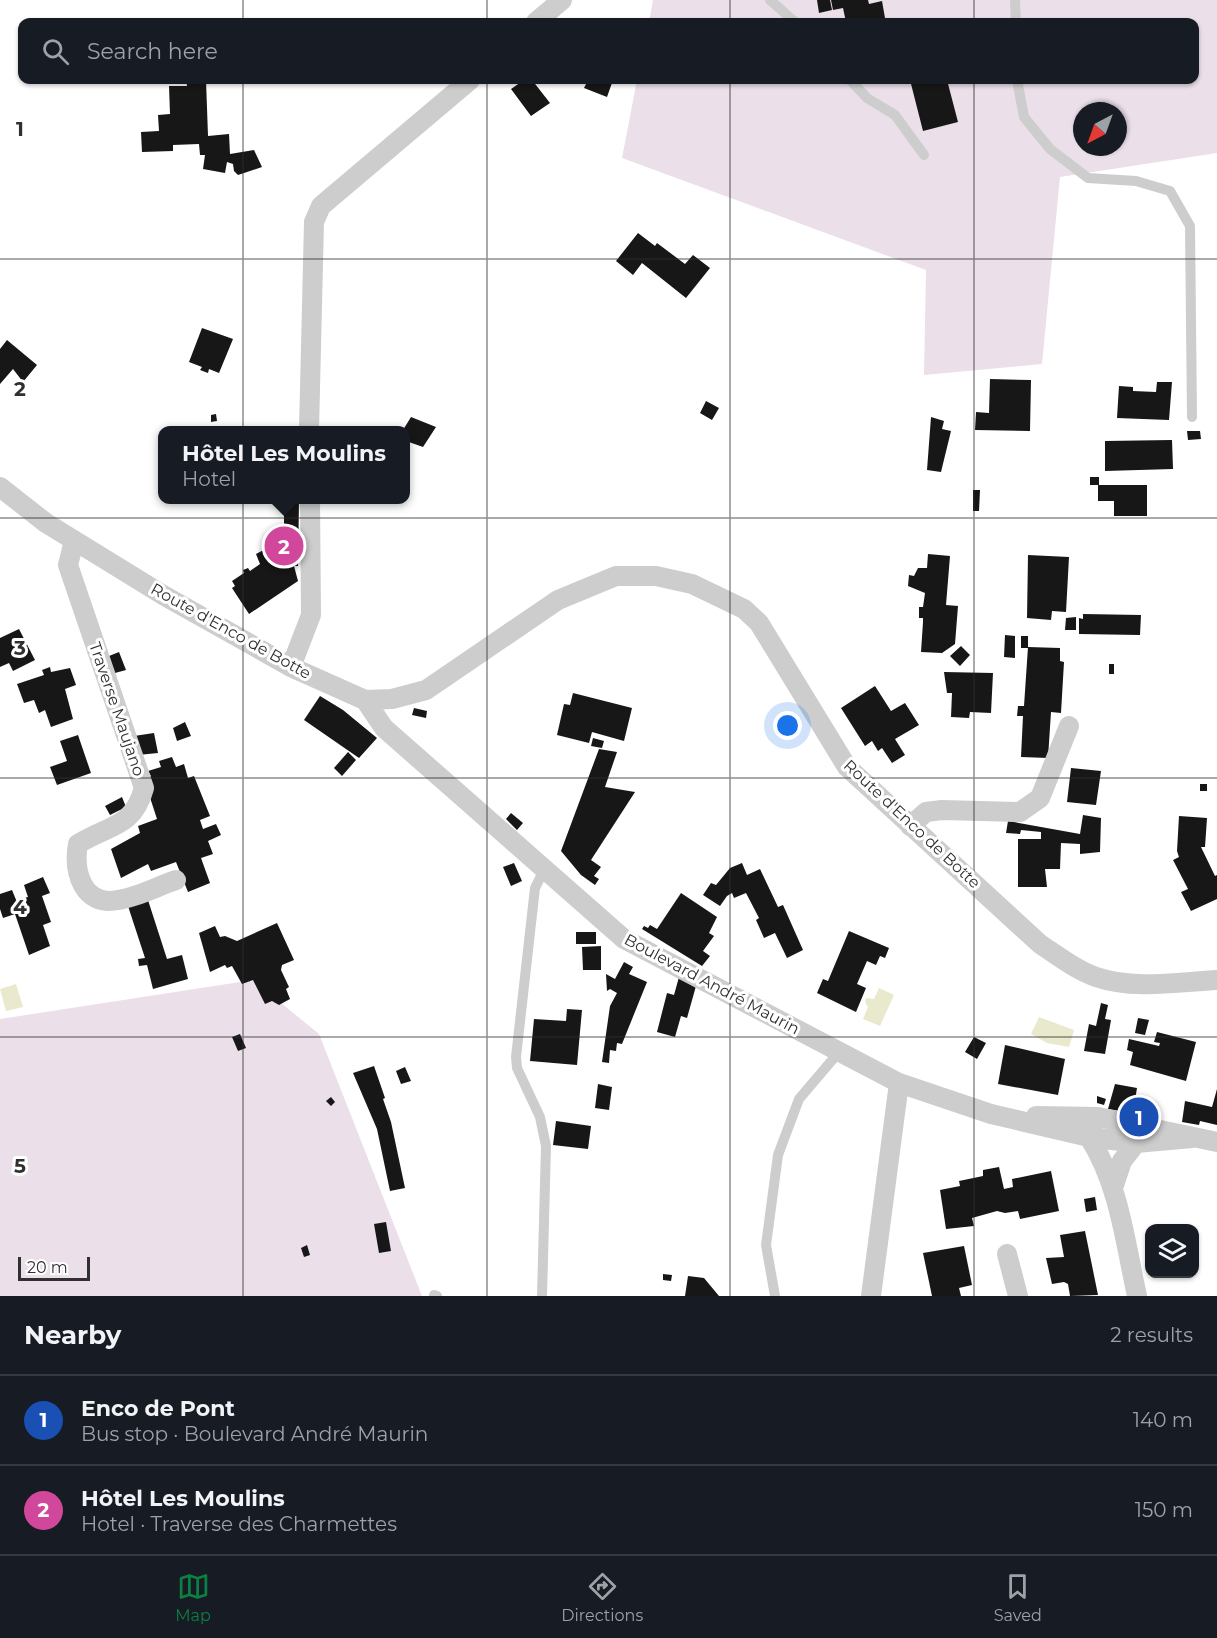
<!DOCTYPE html>
<meta charset="utf-8">
<style>
:root{--surface:#171b24;--page:#20242c;--text:#f1f3f6;--muted:#9ea1a6;--line:#363941;--accent:#0b8043}
body{margin:0;font-family:Montserrat,sans-serif;background:var(--page);color:var(--text)}
.controls{position:absolute;right:18px;bottom:18px;display:grid;overflow:hidden;border-radius:12px;box-shadow:0 2px 4px #0004}
.controls button{width:54px;height:54px;display:grid;place-items:center;padding:0;border:0;border-bottom:2px solid var(--line);background:var(--surface);color:var(--text);font:30px sans-serif}
.compass{position:absolute;left:1073px;top:102px;width:54px;height:54px;border-radius:50%;background:var(--surface);box-shadow:0 2px 4px #0004;rotate:221deg}
.scale{position:absolute;left:18px;bottom:15px;width:72px;box-sizing:border-box;padding-left:6px;border:3px solid #303030;border-top:0;font-size:16px;line-height:21px;white-space:nowrap;color:#303030;-webkit-text-stroke:4px #fff;paint-order:stroke}
.you{position:absolute;left:788px;top:726px;width:21px;height:21px;margin:-15px;border:4px solid #fff;border-radius:50%;background:#1a73e8;box-shadow:0 0 0 9px #1a73e833}
.badge{display:grid;place-items:center;width:39px;height:39px;border-radius:50%;background:var(--accent);color:#fff;font-size:20px;font-weight:700}
.pin{position:absolute;translate:-50% -50%;border:3px solid #fff;box-shadow:0 2px 6px #0006}
.popup{position:absolute;left:158px;top:426px;width:252px;height:78px;box-sizing:border-box;display:grid;place-content:center;border-radius:12px;background:var(--surface);filter:drop-shadow(0 2px 4px #0005);font-size:20px;white-space:nowrap;color:var(--muted)}
.popup b{font-size:22px;color:var(--text)}
.popup::after{content:'';position:absolute;left:50%;top:100%;margin-left:-12px;border:12px solid transparent;border-top-color:var(--surface)}
.list{margin:0;padding:0;list-style:none}
h2{display:flex;justify-content:space-between;align-items:center;height:78px;margin:0;padding:0 24px;font-size:26px}
h2 small{font-size:20px;font-weight:400;color:var(--muted)}
.list li{display:grid;grid-template-columns:39px 1fr auto;gap:18px;align-items:center;box-sizing:border-box;height:90px;padding:0 24px;border-top:2px solid var(--line)}
.list b{display:block;font-size:22px;white-space:nowrap}
.list p{margin:0;font-size:20px;white-space:nowrap;color:var(--muted)}
.list em{font-size:20px;font-style:normal;color:var(--muted)}
.icon{flex:none;width:33px;height:33px;fill:none;stroke:currentColor;stroke-width:2;stroke-linecap:round;stroke-linejoin:round}
.map{position:relative;flex:none;width:1217px;height:1296px;overflow:hidden}
.search{position:absolute;background:var(--surface);box-shadow:0 2px 4px #0004;left:18px;right:18px;top:18px;height:66px;display:flex;align-items:center;gap:15px;box-sizing:border-box;padding:0 21px;border-radius:12px;color:var(--muted);font-size:22px}
.sheet{height:258px;background:var(--surface)}
nav{display:flex;justify-content:space-around;align-items:center;box-sizing:border-box;height:84px;border-top:2px solid var(--line);background:var(--surface);font-size:16px;color:var(--muted)}
nav a{display:grid;justify-items:center;gap:3px}
nav .on{color:var(--accent)}
.map>svg:first-child{display:block}
</style>
<div class="map">
<svg width="1217" height="1296" viewBox="0 0 1217 1296">
<rect width="100%" height="100%" fill="#fff"/>
<path fill="#ebdfea" fill-rule="evenodd" d="M 653,0 L 1217,0 L 1217,153 L 1060,177 L 1042,364 L 924,375 L 926,270 L 622,158 L 637,80 L 1194,80 L 1194,22 L 649,22 ZM 1082,111 L 1118,111 L 1118,147 L 1082,147 Z
M 253,980 L 319,1034 L 422,1296 L 0,1296 L 0,1019 Z"/>
<path fill="#e8e9cd" d="M 16,984 L 23,1007 L 6,1011 L 0,989 Z
M 879,988 L 894,995 L 880,1026 L 863,1019 L 868,1007 L 865,1002 L 866,998 L 874,999 Z
M 1039,1017 L 1074,1030 L 1069,1047 L 1047,1043 L 1031,1034 Z"/>
<path fill="#171717" d="M 817,0 L 830,0 L 832,10 L 819,13 Z
M 831,0 L 868,0 L 869,4 L 882,1 L 885,18 L 864,22 L 846,22 L 843,8 L 833,10 Z
M 186,80 L 206,80 L 208,136 L 229,134 L 230,154 L 254,150 L 262,167 L 238,175 L 234,171 L 233,164 L 227,162 L 225,173 L 203,169 L 205,155 L 200,155 L 199,144 L 173,145 L 173,151 L 142,152 L 141,132 L 159,131 L 158,115 L 170,114 L 169,86 L 187,86 Z
M 524,80 L 532,80 L 550,103 L 531,116 L 511,89 Z
M 588,80 L 613,80 L 607,97 L 584,88 Z
M 910,80 L 947,80 L 958,122 L 923,131 Z
M 638,233 L 655,246 L 657,243 L 685,264 L 693,255 L 710,268 L 686,298 L 642,263 L 633,275 L 616,261 Z
M 202,328 L 233,339 L 219,373 L 209,369 L 208,373 L 200,370 L 202,367 L 189,362 Z
M 7,340 L 37,365 L 23,382 L 13,369 L 0,384 L 0,349 Z
M 990,379 L 1031,380 L 1030,431 L 975,430 L 976,412 L 989,413 Z
M 1157,382 L 1172,382 L 1169,420 L 1117,418 L 1119,386 L 1133,387 L 1133,391 L 1156,392 Z
M 706,401 L 719,408 L 712,420 L 700,413 Z
M 216,414 L 217,421 L 211,422 L 211,415 Z
M 411,417 L 436,427 L 423,447 L 406,441 L 406,430 L 403,430 Z
M 931,417 L 944,421 L 942,429 L 951,431 L 941,472 L 927,470 Z
M 1187,431 L 1200,431 L 1201,439 L 1188,440 Z
M 1172,440 L 1173,469 L 1105,471 L 1105,441 Z
M 1090,477 L 1099,477 L 1099,485 L 1090,485 Z
M 1098,485 L 1147,485 L 1147,516 L 1114,516 L 1114,501 L 1098,501 Z
M 973,490 L 980,490 L 979,511 L 973,511 Z
M 284,500 L 299,500 L 298,566 L 294,566 L 298,581 L 249,614 L 232,588 L 235,586 L 232,581 L 244,573 L 243,570 L 248,568 L 250,571 L 260,564 L 256,554 L 284,539 Z
M 928,554 L 950,556 L 946,605 L 958,606 L 955,644 L 942,653 L 921,652 L 923,622 L 923,618 L 919,618 L 919,607 L 923,607 L 925,593 L 908,586 L 909,575 L 914,576 L 918,568 L 927,568 Z
M 1028,555 L 1069,557 L 1066,612 L 1052,611 L 1051,620 L 1027,618 Z
M 1083,614 L 1141,615 L 1140,635 L 1079,634 L 1079,618 L 1083,619 Z
M 1076,617 L 1076,630 L 1065,630 L 1066,618 Z
M 19,629 L 35,660 L 13,671 L 9,663 L 0,667 L 0,638 Z
M 1005,635 L 1015,636 L 1015,658 L 1004,657 Z
M 1021,636 L 1028,636 L 1028,648 L 1021,648 Z
M 961,646 L 970,655 L 960,666 L 950,656 Z
M 1028,647 L 1060,648 L 1060,661 L 1064,662 L 1061,713 L 1051,712 L 1048,758 L 1021,757 L 1023,716 L 1017,716 L 1018,706 L 1024,706 Z
M 119,652 L 126,670 L 115,673 L 109,656 Z
M 1109,664 L 1114,664 L 1114,674 L 1109,674 Z
M 50,667 L 51,672 L 70,668 L 76,685 L 65,689 L 73,719 L 51,727 L 45,710 L 39,713 L 34,700 L 24,703 L 17,684 L 44,675 L 42,670 Z
M 944,672 L 993,673 L 991,713 L 970,712 L 969,718 L 951,717 L 952,693 L 947,693 Z
M 875,686 L 891,711 L 905,703 L 919,725 L 895,739 L 905,755 L 892,763 L 882,748 L 878,751 L 872,741 L 865,746 L 841,708 Z
M 573,693 L 632,708 L 624,741 L 592,732 L 589,743 L 557,735 L 564,704 L 570,705 Z
M 320,696 L 343,710 L 377,738 L 359,758 L 304,720 Z
M 414,708 L 427,711 L 426,718 L 412,715 Z
M 185,722 L 191,736 L 177,741 L 173,728 Z
M 154,733 L 158,753 L 138,755 L 134,736 Z
M 78,735 L 91,773 L 57,785 L 50,767 L 67,761 L 60,741 Z
M 593,738 L 604,741 L 602,748 L 591,746 Z
M 599,749 L 617,752 L 605,787 L 635,792 L 591,860 L 601,867 L 594,876 L 599,879 L 595,885 L 581,875 L 561,851 Z
M 348,752 L 356,760 L 342,776 L 334,768 Z
M 172,757 L 176,767 L 184,764 L 188,778 L 194,776 L 210,816 L 200,820 L 203,829 L 216,824 L 221,835 L 208,841 L 213,854 L 201,858 L 210,883 L 188,892 L 176,862 L 151,871 L 148,864 L 121,878 L 111,849 L 140,833 L 138,826 L 157,819 L 144,779 L 151,776 L 148,771 L 161,767 L 159,761 Z
M 1071,768 L 1101,771 L 1096,805 L 1067,802 Z
M 1200,784 L 1207,784 L 1207,791 L 1200,791 Z
M 122,797 L 126,807 L 110,815 L 105,806 Z
M 511,813 L 523,823 L 517,830 L 506,819 Z
M 1083,815 L 1101,818 L 1100,852 L 1080,854 L 1080,844 L 1061,843 L 1060,869 L 1045,869 L 1047,887 L 1018,887 L 1018,839 L 1041,839 L 1041,832 L 1021,830 L 1020,834 L 1006,833 L 1008,821 L 1080,834 Z
M 1179,816 L 1207,818 L 1205,847 L 1201,847 L 1215,876 L 1217,875 L 1217,899 L 1191,911 L 1181,892 L 1188,889 L 1173,860 L 1179,857 L 1177,851 Z
M 514,863 L 522,881 L 511,886 L 503,867 Z
M 742,863 L 747,875 L 760,869 L 778,907 L 783,905 L 803,950 L 787,958 L 775,933 L 764,938 L 756,920 L 759,918 L 746,893 L 734,898 L 732,893 L 727,896 L 720,906 L 703,895 L 711,883 L 716,885 L 730,868 Z
M 43,877 L 50,893 L 42,896 L 51,922 L 43,925 L 50,946 L 29,955 L 15,914 L 3,918 L 0,909 L 0,894 L 12,890 L 21,912 L 28,908 L 24,898 L 28,897 L 24,885 Z
M 681,893 L 717,917 L 709,933 L 714,936 L 703,951 L 710,956 L 702,966 L 642,929 L 644,926 L 648,928 L 650,925 L 657,929 Z
M 147,897 L 167,959 L 182,955 L 188,979 L 153,989 L 147,965 L 139,966 L 138,959 L 145,958 L 127,903 Z
M 277,923 L 294,960 L 282,965 L 281,970 L 289,987 L 286,989 L 290,999 L 279,1005 L 272,1001 L 265,1004 L 253,980 L 242,984 L 232,966 L 227,968 L 225,965 L 210,972 L 199,933 L 215,926 L 220,937 L 225,936 L 237,941 Z
M 849,931 L 889,948 L 885,958 L 880,956 L 876,965 L 867,961 L 857,984 L 866,988 L 856,1012 L 817,993 L 823,979 L 828,981 Z
M 576,932 L 596,932 L 596,944 L 576,944 Z
M 601,946 L 601,970 L 583,970 L 582,947 Z
M 624,962 L 633,967 L 629,974 L 647,982 L 622,1044 L 617,1043 L 616,1051 L 610,1050 L 609,1063 L 602,1062 L 610,1006 L 617,993 L 610,989 L 607,991 L 606,974 L 615,979 Z
M 679,977 L 696,986 L 687,1018 L 681,1016 L 675,1037 L 657,1032 L 667,993 L 674,995 Z
M 1101,1003 L 1108,1005 L 1105,1019 L 1111,1020 L 1105,1054 L 1084,1051 L 1089,1024 L 1096,1026 Z
M 567,1009 L 582,1010 L 577,1065 L 530,1061 L 534,1019 L 566,1021 Z
M 1138,1018 L 1149,1020 L 1145,1035 L 1135,1033 Z
M 1157,1032 L 1196,1042 L 1186,1081 L 1130,1065 L 1133,1052 L 1127,1050 L 1129,1039 L 1159,1046 L 1160,1043 L 1154,1042 Z
M 240,1034 L 246,1048 L 238,1051 L 232,1037 Z
M 974,1037 L 986,1043 L 977,1059 L 965,1052 Z
M 1005,1045 L 1065,1059 L 1058,1095 L 998,1084 Z
M 374,1066 L 385,1098 L 383,1099 L 391,1122 L 405,1188 L 390,1191 L 377,1129 L 353,1073 Z
M 405,1067 L 411,1081 L 401,1084 L 396,1071 Z
M 598,1084 L 612,1087 L 609,1110 L 595,1108 Z
M 1115,1084 L 1137,1088 L 1133,1113 L 1108,1109 Z
M 1217,1089 L 1217,1125 L 1200,1121 L 1199,1125 L 1182,1122 L 1185,1101 L 1212,1107 Z
M 1097,1096 L 1106,1099 L 1104,1105 L 1097,1103 Z
M 331,1097 L 335,1102 L 331,1106 L 326,1101 Z
M 556,1121 L 591,1126 L 588,1149 L 553,1145 Z
M 999,1167 L 1004,1189 L 1013,1187 L 1012,1179 L 1051,1171 L 1059,1211 L 1020,1219 L 1018,1211 L 1005,1213 L 997,1211 L 972,1218 L 974,1226 L 946,1229 L 940,1190 L 960,1186 L 959,1181 L 983,1176 L 983,1170 Z
M 1095,1197 L 1097,1210 L 1086,1212 L 1084,1199 Z
M 386,1222 L 391,1251 L 379,1253 L 374,1224 Z
M 1085,1231 L 1098,1295 L 1070,1296 L 1068,1284 L 1064,1282 L 1052,1284 L 1046,1258 L 1064,1257 L 1060,1235 Z
M 307,1245 L 310,1255 L 304,1257 L 301,1248 Z
M 964,1246 L 972,1285 L 959,1288 L 961,1296 L 932,1296 L 923,1253 Z
M 663,1274 L 672,1275 L 671,1281 L 663,1280 Z
M 688,1276 L 704,1278 L 719,1296 L 685,1296 Z"/>
<g fill="none" stroke-linecap="round" stroke-linejoin="round">
<path stroke="#cdcdcd" stroke-width="10" d="M 770,0 L 795,22
M 1015,0 L 1016,22
M 850,80 L 867,98 L 895,115 L 924,155
M 1017,80 L 1024,117 L 1050,149 L 1088,178 L 1136,181 L 1170,191 L 1190,226 L 1192,417
M 434,1295 L 437,1296
M 542,1296 L 546,1146 L 540,1117 L 517,1068 L 516,1057 L 535,888 L 544,870
M 775,1296 L 766,1245 L 778,1155 L 799,1099 L 839,1052"/>
<path stroke="#cdcdcd" stroke-width="20" d="M 536,22 L 562,0
M 309,430 L 314,222 L 321,206 L 470,80
M 0,487 L 46,523 L 163,595 L 291,667 L 365,700 L 392,699 L 426,690 L 558,600 L 616,576 L 656,576 L 692,584 L 744,609 L 759,623 L 847,767 L 1040,944 C 1058,956 1076,970 1096,977 C 1134,990 1178,982 1217,980
M 74,541 L 68,565 L 144,788 C 133,828 110,824 78,844 C 73,872 83,907 118,900 C 138,897 158,886 176,880
M 291,667 L 311,615 L 310,500
M 365,700 L 384,728 L 624,939 L 899,1083 L 991,1114 L 1089,1137 L 1136,1143 L 1192,1138
M 910,826 L 926,812 L 942,810 L 1020,812 L 1040,798 L 1069,726
M 1036,1116 L 1098,1117 L 1217,1142
M 1093,1128 L 1089,1137 C 1119,1184 1125,1241 1137,1296
M 1114,1185 L 1122,1161 L 1136,1143 L 1132,1135
M 1007,1254 L 1018,1296
M 871,1296 L 899,1083"/>
</g>
<path fill="none" stroke="#303030" stroke-width="1.5" stroke-opacity="0.55" d="M 243,0 L 243,22M 487,0 L 487,22M 730,0 L 730,22M 974,0 L 974,22M 243,80 L 243,1296M 487,80 L 487,1296M 730,80 L 730,1296M 974,80 L 974,1296M 0,259 L 1217,259M 0,518 L 1217,518M 0,778 L 1217,778M 0,1037 L 1217,1037"/>
<g text-anchor="middle" dominant-baseline="central" stroke-width="6" stroke-linejoin="round" paint-order="stroke">
<g font-size="16" fill="#303030" stroke="#fff">
<text transform="translate(231 631) rotate(29)">Route d'Enco de Botte</text>
<text transform="translate(117 709) rotate(71)">Traverse Maujano</text>
<text transform="translate(912 824) rotate(43)">Route d'Enco de Botte</text>
<text transform="translate(712 984) rotate(28)">Boulevard André Maurin</text>
</g>
</g>
<g font-size="20" text-anchor="middle" font-weight="bold" fill="#303030" stroke="#fff" stroke-width="6" stroke-linejoin="round" paint-order="stroke">
<text x="20" y="136">1</text>
<text x="20" y="396">2</text>
<text x="20" y="655">3</text>
<text x="20" y="914">4</text>
<text x="20" y="1173">5</text>
</g>
</svg>
<div class="controls">
<button><svg class="icon" aria-label="layers" viewBox="0 0 24 24"><path d="M12 4l9 5-9 5-9-5zM3 14l9 5 9-5"/></svg></button>
</div>
<svg class="compass" viewBox="-18 -18 36 36"><path d="M0-13l5 13h-10z" fill="#e53935"/><path d="M0 13l5-13h-10z" fill="#9ea1a6"/></svg>
<div class="scale">20 m</div>
<div class="you"></div>
<div class="pin badge" style="left:1139px;top:1117px;background:#1a4fb4">1</div>
<div class="pin badge" style="left:284px;top:546px;background:#d1479c">2</div>
<div class="popup"><b>Hôtel Les Moulins</b>Hotel</div>
<div class="search"><svg class="icon" aria-label="search" viewBox="0 0 24 24"><circle cx="10" cy="10" r="6"/><path d="M15 15l6 6"/></svg>Search here</div>
</div>
<section class="sheet">
<h2>Nearby<small>2 results</small></h2>
<ul class="list">
<li><span class="badge" style="background:#1a4fb4">1</span><div><b>Enco de Pont</b><p>Bus stop · Boulevard André Maurin</p></div><em>140 m</em></li>
<li><span class="badge" style="background:#d1479c">2</span><div><b>Hôtel Les Moulins</b><p>Hotel · Traverse des Charmettes</p></div><em>150 m</em></li>
</ul>
</section>
<nav>
<a class="on"><svg class="icon" aria-label="map" viewBox="0 0 24 24"><path d="M3 6l6-2 6 2 6-2v14l-6 2-6-2-6 2zM9 4v14M15 6v14"/></svg>Map</a>
<a><svg class="icon" aria-label="directions" viewBox="0 0 24 24"><path d="M12 3l9 9-9 9-9-9zM9 14v-3h6M13 9l2 2-2 2"/></svg>Directions</a>
<a><svg class="icon" aria-label="saved" viewBox="0 0 24 24"><path d="M7 4h10v16l-5-4-5 4z"/></svg>Saved</a>
</nav>
